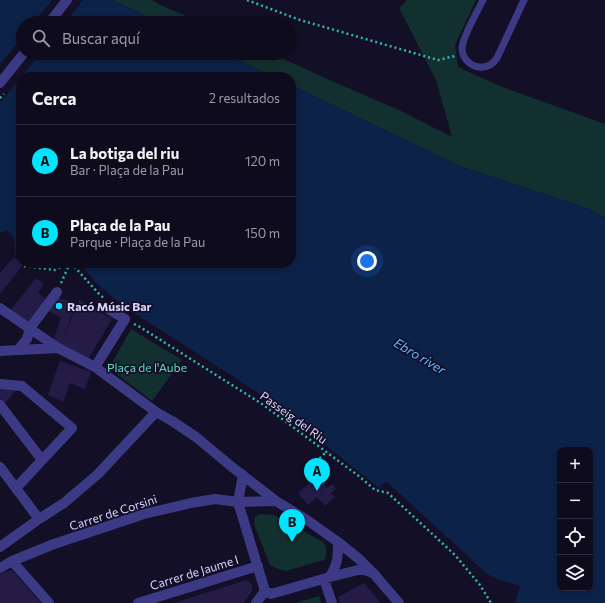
<!DOCTYPE html>
<html lang="es">
<meta charset="utf-8">
<style>
:root{--surface:#0e0b1c;--page:#171425;--text:#f1f3f6;--muted:#9b9ba3;--line:#2e2b3b;--accent:#00e5ff}
body{margin:0;font-family:Commissioner,sans-serif;background:var(--page);color:var(--text)}
.controls{position:absolute;right:12px;bottom:12px;display:grid;overflow:hidden;border-radius:8px;box-shadow:0 2px 6px #0003}
.controls button{width:36px;height:36px;display:grid;place-items:center;padding:0;border:0;border-bottom:1px solid var(--line);background:var(--surface);color:var(--text);font:20px sans-serif}
.you{position:absolute;left:367px;top:261px;width:14px;height:14px;margin:-10px;border:3px solid #fff;border-radius:50%;background:#1a73e8;box-shadow:0 0 0 6px #1a73e833}
.badge{display:grid;place-items:center;width:26px;height:26px;border-radius:50%;background:var(--accent);color:#111;font-size:13px;font-weight:700}
.pin{position:absolute;translate:-50% -33px;filter:drop-shadow(0 1px 2px #0008)}
.pin::after{content:'';position:absolute;top:21px;width:14px;height:12px;background:inherit;clip-path:polygon(0 0,100% 0,50% 100%)}
.list{margin:0;padding:0;list-style:none}
h2{display:flex;justify-content:space-between;align-items:center;height:52px;margin:0;padding:0 16px;font-size:17px}
h2 small{font-size:13px;font-weight:400;color:var(--muted)}
.list li{display:grid;grid-template-columns:26px 1fr auto;gap:12px;align-items:center;box-sizing:border-box;height:72px;padding:0 16px;border-top:1px solid var(--line)}
.list b{display:block;font-size:15px;white-space:nowrap}
.list p{margin:0;font-size:13px;white-space:nowrap;color:var(--muted)}
.list em{font-size:13px;font-style:normal;color:var(--muted)}
.icon{flex:none;width:22px;height:22px;fill:none;stroke:currentColor;stroke-width:2;stroke-linecap:round;stroke-linejoin:round}
.map{position:relative;flex:none;width:605px;height:603px;overflow:hidden}
.search{position:absolute;background:var(--surface);box-shadow:0 2px 6px #0003;left:16px;top:16px;width:280px;height:44px;display:flex;align-items:center;gap:10px;box-sizing:border-box;padding:0 14px;border-radius:22px;color:var(--muted);font-size:15px}
.panel{position:absolute;background:var(--surface);box-shadow:0 2px 6px #0003;left:16px;top:72px;width:280px;height:196px;border-radius:16px}
.map>svg:first-child{display:block}
</style>
<div class="map">
<svg width="605" height="603" viewBox="0 0 605 603">
<rect width="100%" height="100%" fill="#130f26"/>
<path fill="#12302f" d="M 112,0 L 151,0 L 169,9 L 204,23 L 161,23 Z
M 407,0 L 476,0 L 455,45 L 458,67 L 500,86 L 605,124 L 605,218 L 589,209 L 462,167 L 291,85 L 291,77 L 274,77 L 224,53 L 271,53 L 325,78 L 401,111 L 452,137 L 436,80 L 399,8 Z
M 131,329 L 182,360 L 152,401 L 109,368 Z
M 259,514 L 274,515 L 323,542 C 327,548 328,554 324,560 L 286,571 L 278,569 L 270,565 L 254,524 L 255,517 Z
M 319,596 L 321,603 L 296,603 Z"/>
<path fill="#0c2248" fill-rule="evenodd" d="M 0,0 L 112,0 L 161,23 L 23,23 L 23,53 L 224,53 L 274,77 L 21,77 L 21,258 L 15,255 C 14,244 17,234 5,230 L 4,233 L 0,231 Z
M 291,85 L 462,167 L 589,209 L 605,218 L 605,603 L 515,603 L 520,586 L 497,579 L 487,574 L 386,481 L 379,488 L 273,403 L 234,377 L 123,306 L 95,282 L 80,263 L 291,263 ZM 560,450 L 590,450 L 590,588 L 560,588 Z"/>
<path fill="#130f26" d="M 52,0 L 83,0 L 65,23 L 33,23 Z
M 23,36 L 23,53 L 41,53 L 0,103 L 0,64 Z"/>
<path fill="#241b47" d="M 14,257 L 21,262 L 21,263 L 24,264 L 0,294 L 0,273 Z
M 36,278 L 44,284 L 38,293 L 46,299 L 29,326 L 10,311 Z
M 56,297 L 76,303 L 63,339 L 79,300 L 112,319 L 88,359 L 52,343 L 61,318 L 47,310 Z
M 60,361 L 91,372 L 85,389 L 70,383 L 63,402 L 48,395 Z
M 0,388 L 16,390 L 4,405 L 0,398 Z
M 317,476 L 327,488 L 332,484 L 336,489 L 331,493 L 335,497 L 325,506 L 317,497 L 308,505 L 298,493 Z
M 12,570 L 41,603 L 0,603 L 0,574 Z
M 246,580 L 252,584 L 252,592 L 243,603 L 174,603 Z
M 364,583 L 381,603 L 340,603 L 338,597 Z"/>
<g fill="none" stroke-linecap="round" stroke-linejoin="round">
<path stroke="#2fb8b0" stroke-width="2.5" stroke-dasharray="2 3" stroke-linecap="butt" d="M 247,0 L 300,20 L 438,60 L 455,56
M 0,98 L 4,94
M 71,263 L 100,295 L 105,299
M 24,266 L 55,270 L 68,263
M 61,283 L 70,263
M 134,324 L 140,327 L 262,404 L 360,477 L 375,490 L 388,493 L 455,555 L 480,585 L 491,603
M 309,469 L 326,452"/>
<path stroke="#3d3a85" stroke-width="7" d="M 483,0 C 478,10 462,38 462,48 C 462,58 470,66 479,67 C 487,68 493,64 497,58 L 524,0"/>
<path stroke="#3d3a85" stroke-width="10" d="M 0,384 L 22,386 L 72,428 L 16,488
M 0,405 L 42,460
M 0,467 L 39,519
M 0,547 L 39,519 L 64,503 L 98,474 L 156,412
M 12,561 L 49,603"/>
<path stroke="#3d3a85" stroke-width="10" d="M 0,308 L 58,348
M 18,350 L 27,339 L 30,328 L 57,292
M 0,351 L 58,348 L 95,367 L 156,412 L 172,421 L 196,437 L 232,467 L 276,501 L 307,520 L 338,542 L 359,559 L 374,574
M 95,367 L 125,319 L 108,309
M 243,475 L 238,502 L 265,591 L 271,594 L 330,577 L 358,570 L 365,570 L 373,573
M 0,568 L 12,561 L 54,544 L 144,514 L 191,503 L 215,499 L 238,502 L 276,501
M 330,577 C 338,563 338,557 338,542
M 324,579 L 332,603
M 138,603 L 258,566
M 256,603 L 265,591"/>
<path stroke="#3d3a85" stroke-width="10" d="M 49,23 L 67,0
M 0,83 L 24,53
M 374,574 L 399,603"/>
</g>
<circle fill="#00e5ff" stroke="#130f26" stroke-width="1.5" cx="59" cy="306" r="4"/>
<g text-anchor="middle" dominant-baseline="central" stroke-width="3.5" stroke-linejoin="round" paint-order="stroke">
<g font-size="12" font-weight="bold" fill="#d9d4ff" stroke="#130f26" text-anchor="start">
<text x="67" y="306">Racó Músic Bar</text>
</g>
<g font-size="12" fill="#5fe0c0" stroke="#130f26">
<text x="147" y="367">Plaça de l'Aube</text>
</g>
<g font-size="12" fill="#d9d4ff" stroke="#130f26">
<text transform="translate(294 417) rotate(36)">Passeig del Riu</text>
<text transform="translate(113 512) rotate(-18)">Carrer de Corsini</text>
<text transform="translate(194 572) rotate(-17)">Carrer de Jaume I</text>
</g>
<g font-size="13" font-style="italic" fill="#62b6ff" stroke="#130f26">
<text transform="translate(420 356) rotate(31)">Ebro river</text>
</g>
</g>
</svg>
<div class="controls">
<button>+</button>
<button>−</button>
<button><svg class="icon" aria-label="locate" viewBox="0 0 24 24"><circle cx="12" cy="12" r="6"/><path d="M12 2v4M12 18v4M2 12h4M18 12h4"/></svg></button>
<button><svg class="icon" aria-label="layers" viewBox="0 0 24 24"><path d="M12 4l9 5-9 5-9-5zM3 14l9 5 9-5"/></svg></button>
</div>
<div class="you"></div>
<div class="pin badge" style="left:317px;top:491px">A</div>
<div class="pin badge" style="left:292px;top:542px">B</div>
<div class="search"><svg class="icon" aria-label="search" viewBox="0 0 24 24"><circle cx="10" cy="10" r="6"/><path d="M15 15l6 6"/></svg>Buscar aquí</div>
<section class="panel">
<h2>Cerca<small>2 resultados</small></h2>
<ul class="list">
<li><span class="badge">A</span><div><b>La botiga del riu</b><p>Bar · Plaça de la Pau</p></div><em>120 m</em></li>
<li><span class="badge">B</span><div><b>Plaça de la Pau</b><p>Parque · Plaça de la Pau</p></div><em>150 m</em></li>
</ul>
</section>
</div>
